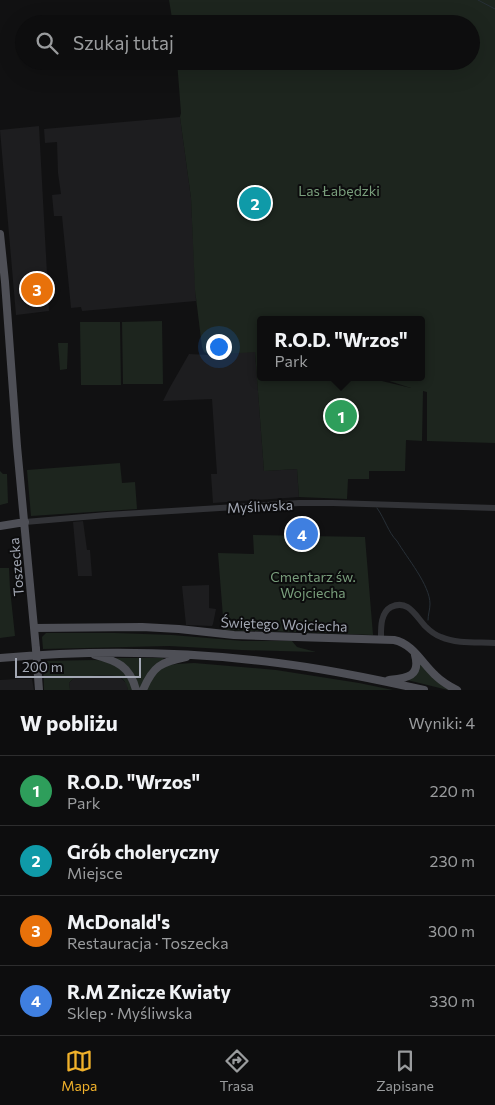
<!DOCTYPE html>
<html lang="pl">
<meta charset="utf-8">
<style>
:root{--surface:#0d0d0e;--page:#161617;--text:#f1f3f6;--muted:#9a9c9e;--line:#2d2d2e;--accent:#f0b12b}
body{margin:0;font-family:Commissioner,sans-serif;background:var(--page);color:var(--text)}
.scale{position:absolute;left:15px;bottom:12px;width:126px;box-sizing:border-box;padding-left:5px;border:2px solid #a2a7b3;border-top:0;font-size:14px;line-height:18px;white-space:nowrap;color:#a2a7b3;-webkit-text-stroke:4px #0c0c0d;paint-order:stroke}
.you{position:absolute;left:218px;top:346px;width:18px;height:18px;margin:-12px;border:4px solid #fff;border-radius:50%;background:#1a73e8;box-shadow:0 0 0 8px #1a73e833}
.badge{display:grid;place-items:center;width:32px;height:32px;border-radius:50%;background:var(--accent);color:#fff;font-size:16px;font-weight:700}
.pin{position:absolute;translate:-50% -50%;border:2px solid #fff;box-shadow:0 1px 5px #0006}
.popup{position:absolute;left:257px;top:316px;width:168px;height:65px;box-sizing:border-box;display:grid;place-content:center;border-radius:5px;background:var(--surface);filter:drop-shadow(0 1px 4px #0005);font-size:16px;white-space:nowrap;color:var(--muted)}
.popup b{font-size:19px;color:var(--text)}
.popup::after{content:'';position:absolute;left:50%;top:100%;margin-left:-10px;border:10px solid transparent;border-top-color:var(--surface)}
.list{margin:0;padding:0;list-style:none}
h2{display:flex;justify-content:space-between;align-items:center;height:65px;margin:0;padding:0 20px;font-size:21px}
h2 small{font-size:16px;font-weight:400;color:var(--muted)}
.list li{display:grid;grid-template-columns:32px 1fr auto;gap:15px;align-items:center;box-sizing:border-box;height:70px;padding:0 20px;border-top:1px solid var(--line)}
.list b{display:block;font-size:19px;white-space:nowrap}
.list p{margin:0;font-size:16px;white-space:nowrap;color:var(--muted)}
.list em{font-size:16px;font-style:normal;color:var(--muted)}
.icon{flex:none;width:28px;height:28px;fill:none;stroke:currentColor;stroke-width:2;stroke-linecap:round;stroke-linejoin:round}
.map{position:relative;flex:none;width:495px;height:690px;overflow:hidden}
.search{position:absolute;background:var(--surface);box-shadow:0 5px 20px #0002;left:15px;right:15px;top:15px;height:55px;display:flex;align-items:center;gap:12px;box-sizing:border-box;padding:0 18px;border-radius:28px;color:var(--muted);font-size:19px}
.sheet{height:345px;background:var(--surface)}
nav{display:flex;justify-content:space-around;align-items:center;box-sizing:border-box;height:70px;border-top:1px solid var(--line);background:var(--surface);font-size:14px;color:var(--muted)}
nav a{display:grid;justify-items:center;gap:2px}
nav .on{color:var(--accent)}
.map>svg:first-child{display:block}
</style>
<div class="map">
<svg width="495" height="690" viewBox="0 0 495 690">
<rect width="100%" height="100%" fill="#111112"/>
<path fill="#1d1d1f" d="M 180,117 L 191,198 L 196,301 L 82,311 L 81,307 L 71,308 L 62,216 L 54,216 L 52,195 L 61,194 L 58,173 L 57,142 L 45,143 L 44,129 Z
M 39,126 L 49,311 L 16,315 L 0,130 Z
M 255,351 L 264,471 L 297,469 L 299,497 L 213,503 L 211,474 L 217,474 L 212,399 L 163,401 L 169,389 L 189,354 L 209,355 Z
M 83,521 L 87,550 L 90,550 L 92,576 L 78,576 L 73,522 Z
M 209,585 L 209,608 L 216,609 L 213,624 L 212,626 L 186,625 L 182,586 Z
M 115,675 L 119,676 L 127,684 L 128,690 L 70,690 L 69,683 L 74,678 L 89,676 Z
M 18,679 L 32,679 L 34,690 L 0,690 L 0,680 Z"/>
<path fill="#1d251e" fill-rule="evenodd" d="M 169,0 L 495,0 L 495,443 L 427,441 L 427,392 L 423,391 L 422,441 L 406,440 L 405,471 L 369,471 L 369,479 L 348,479 L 347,499 L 299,497 L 297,469 L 264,471 L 255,352 L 209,355 L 204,352 L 202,347 L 195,290 L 191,198 L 180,117 L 181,113 L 177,61 L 471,61 L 471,24 L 173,24 ZM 261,320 L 421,320 L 421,377 L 377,377 L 411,388 L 365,377 L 261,377 Z
M 162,321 L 163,384 L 123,384 L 122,322 Z
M 80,322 L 120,322 L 121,385 L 81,385 Z
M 58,343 L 68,343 L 67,369 L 60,370 Z
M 120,463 L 122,483 L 135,482 L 137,509 L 31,516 L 27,470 Z
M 0,471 L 3,474 L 7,474 L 8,503 L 0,505 Z
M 253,535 L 365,537 L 373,635 L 300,632 L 299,631 L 296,630 L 296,632 L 224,630 L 218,553 L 254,554 Z
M 0,568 L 9,568 L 10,589 L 15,636 L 0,638 Z
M 46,633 L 115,633 L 172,635 L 243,641 L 292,641 L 297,647 L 316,652 L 241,650 L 169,646 L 43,649 L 42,637 Z
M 114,658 L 163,658 L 164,659 L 141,690 L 139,690 Z
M 95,660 L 108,661 L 122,668 L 134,690 L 128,690 C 127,685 125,680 120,677 C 114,674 82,676 75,678 C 72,679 71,681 69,683 L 70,690 L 44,690 L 43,661 Z
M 419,661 L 454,690 L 448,690 L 407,680 Z
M 194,663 L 276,670 L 359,683 L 393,690 L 143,690 L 147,680 L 164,666 L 177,664 Z"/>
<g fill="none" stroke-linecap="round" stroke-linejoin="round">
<path stroke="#272f36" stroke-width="1" d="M 478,0 L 495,9
M 377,508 C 385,519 388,532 397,541 C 407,558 430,585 430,604 C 430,609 428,615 428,620"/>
<path stroke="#323337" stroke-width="6" d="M 25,522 L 107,515 L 299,503 L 333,503 L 495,508
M 381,639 C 381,629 380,613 391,607 C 408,599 415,615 425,626 C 429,630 435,635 441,637 C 457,644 477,642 495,643"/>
<path stroke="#4e4f56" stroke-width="8" d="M 0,234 L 5,282 L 17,446 L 36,649
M 0,526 L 25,522
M 34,628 L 142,627 L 179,629 L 234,635 L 394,640 C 413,644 421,662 435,675 C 441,681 449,686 457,690
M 95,655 C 117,661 130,666 136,690
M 0,658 C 93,650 185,651 278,663 C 327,669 375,679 424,690
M 37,663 L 39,690
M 389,680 C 406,678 421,677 415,655
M 143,690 C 153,666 161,662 186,657"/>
<path stroke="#4e4f56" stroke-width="8" d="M 36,649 L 37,663"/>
</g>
<g text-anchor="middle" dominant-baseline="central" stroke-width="4" stroke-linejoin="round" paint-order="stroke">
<g font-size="14" fill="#799e7c" stroke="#0c0c0d">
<text x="339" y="190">Las Łabędzki</text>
<text x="313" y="576">Cmentarz św.<tspan x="313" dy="16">Wojciecha</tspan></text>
</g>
<g font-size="14" fill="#a2a7b3" stroke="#0c0c0d">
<text transform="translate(260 506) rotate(-3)">Myśliwska</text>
<text transform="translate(16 567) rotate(-95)">Toszecka</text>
<text transform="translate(284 624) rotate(2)">Świętego Wojciecha</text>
</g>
</g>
</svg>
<div class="scale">200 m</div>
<div class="you"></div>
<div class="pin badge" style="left:341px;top:416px;background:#2e9e5b">1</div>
<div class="popup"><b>R.O.D. &quot;Wrzos&quot;</b>Park</div>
<div class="pin badge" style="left:255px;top:203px;background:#0f9aa8">2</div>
<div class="pin badge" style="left:37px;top:289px;background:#e8710a">3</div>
<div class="pin badge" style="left:302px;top:534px;background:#3f7fe0">4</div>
<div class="search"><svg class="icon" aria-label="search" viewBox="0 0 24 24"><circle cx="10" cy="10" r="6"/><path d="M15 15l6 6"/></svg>Szukaj tutaj</div>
</div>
<section class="sheet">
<h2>W pobliżu<small>Wyniki: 4</small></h2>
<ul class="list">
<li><span class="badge" style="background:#2e9e5b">1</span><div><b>R.O.D. &quot;Wrzos&quot;</b><p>Park</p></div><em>220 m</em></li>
<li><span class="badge" style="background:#0f9aa8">2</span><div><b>Grób choleryczny</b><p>Miejsce</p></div><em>230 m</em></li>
<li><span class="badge" style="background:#e8710a">3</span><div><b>McDonald's</b><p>Restauracja · Toszecka</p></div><em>300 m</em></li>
<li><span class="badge" style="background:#3f7fe0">4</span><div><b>R.M Znicze Kwiaty</b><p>Sklep · Myśliwska</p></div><em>330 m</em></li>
</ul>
</section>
<nav>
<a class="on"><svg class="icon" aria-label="map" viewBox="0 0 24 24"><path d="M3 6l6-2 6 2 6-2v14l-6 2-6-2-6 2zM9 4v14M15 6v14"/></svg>Mapa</a>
<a><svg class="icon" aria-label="directions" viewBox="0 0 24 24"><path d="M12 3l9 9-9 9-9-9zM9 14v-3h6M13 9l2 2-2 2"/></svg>Trasa</a>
<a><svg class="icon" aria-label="saved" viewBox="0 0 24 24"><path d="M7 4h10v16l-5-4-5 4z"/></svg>Zapisane</a>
</nav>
